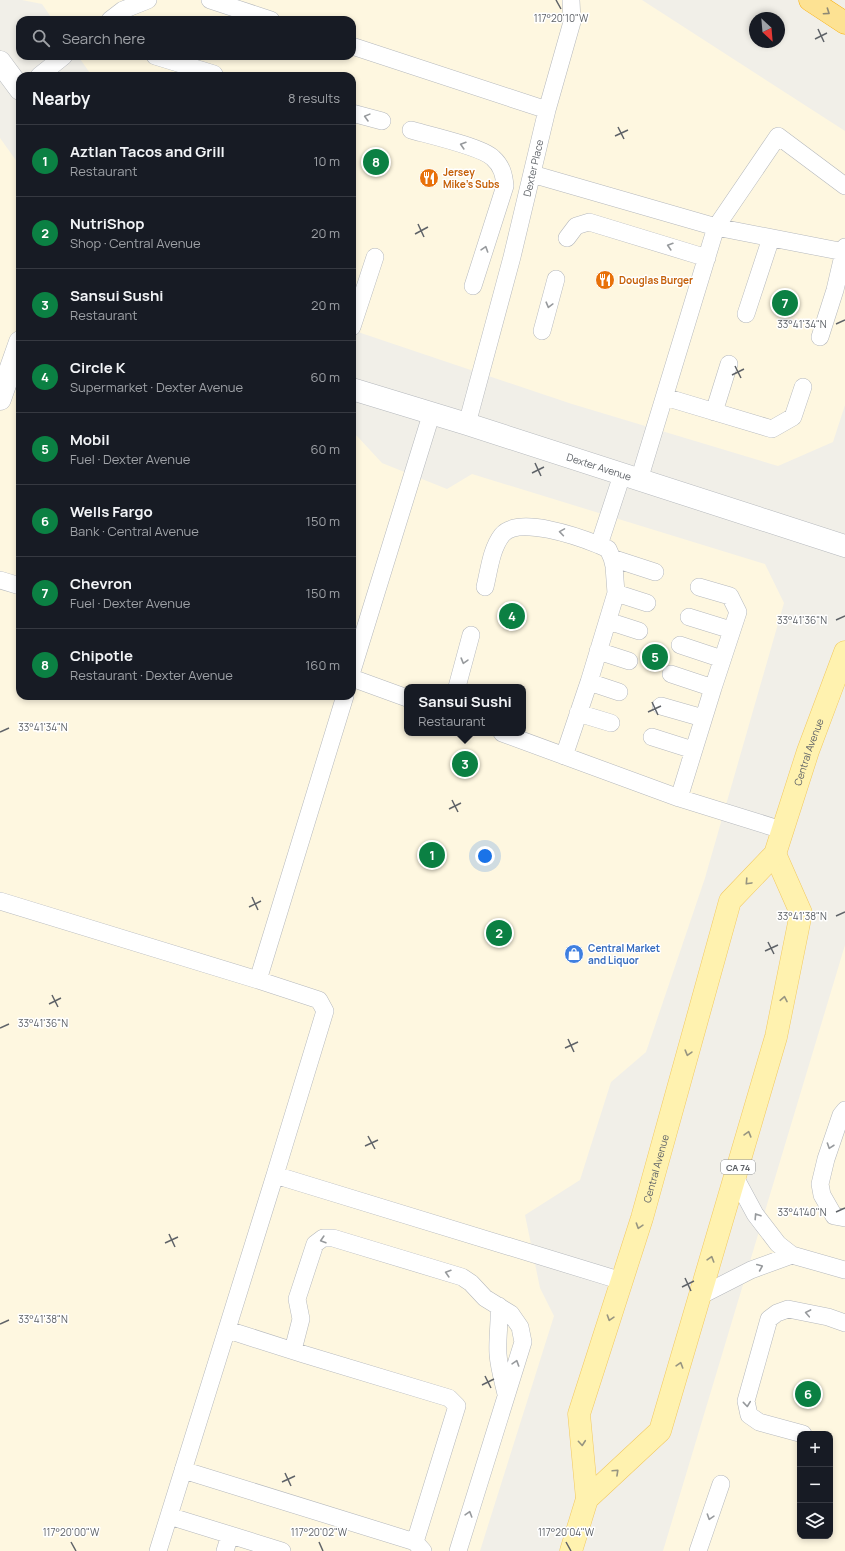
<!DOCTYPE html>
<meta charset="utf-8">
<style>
:root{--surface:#171b24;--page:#20242c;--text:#f1f3f6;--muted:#9ea1a6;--line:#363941;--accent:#0b8043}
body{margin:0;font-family:Manrope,sans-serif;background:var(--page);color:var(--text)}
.controls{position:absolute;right:12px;bottom:12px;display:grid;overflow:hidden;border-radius:8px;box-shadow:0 2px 6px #0003}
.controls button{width:36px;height:36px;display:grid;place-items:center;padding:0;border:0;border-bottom:1px solid var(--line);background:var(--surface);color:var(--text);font:20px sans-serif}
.compass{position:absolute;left:749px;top:12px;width:36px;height:36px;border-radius:50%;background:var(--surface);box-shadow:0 2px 6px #0003;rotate:154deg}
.you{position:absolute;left:485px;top:856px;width:14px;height:14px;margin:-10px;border:3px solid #fff;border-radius:50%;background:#1a73e8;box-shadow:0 0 0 6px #1a73e833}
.badge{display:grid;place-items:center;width:26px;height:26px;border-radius:50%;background:var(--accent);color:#fff;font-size:13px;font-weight:700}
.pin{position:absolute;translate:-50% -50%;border:2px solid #fff;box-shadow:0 1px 4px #0006}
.popup{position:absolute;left:404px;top:684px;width:122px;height:52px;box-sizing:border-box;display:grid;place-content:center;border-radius:8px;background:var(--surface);filter:drop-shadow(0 1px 3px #0005);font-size:13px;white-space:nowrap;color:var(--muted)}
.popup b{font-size:15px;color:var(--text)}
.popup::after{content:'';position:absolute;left:50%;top:100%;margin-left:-8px;border:8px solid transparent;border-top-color:var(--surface)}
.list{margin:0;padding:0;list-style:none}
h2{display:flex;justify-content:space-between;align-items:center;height:52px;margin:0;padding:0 16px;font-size:17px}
h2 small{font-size:13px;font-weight:400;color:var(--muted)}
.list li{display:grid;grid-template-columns:26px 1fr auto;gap:12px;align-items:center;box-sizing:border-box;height:72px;padding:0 16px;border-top:1px solid var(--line)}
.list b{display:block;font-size:15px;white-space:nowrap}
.list p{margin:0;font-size:13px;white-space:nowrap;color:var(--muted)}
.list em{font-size:13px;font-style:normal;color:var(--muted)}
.icon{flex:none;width:22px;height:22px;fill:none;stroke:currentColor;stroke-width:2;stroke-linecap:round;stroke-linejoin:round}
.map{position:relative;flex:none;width:845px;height:1551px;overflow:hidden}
.search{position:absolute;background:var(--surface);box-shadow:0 2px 6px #0003;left:16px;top:16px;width:340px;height:44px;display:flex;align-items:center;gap:10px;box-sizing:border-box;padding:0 14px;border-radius:12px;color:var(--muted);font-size:15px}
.panel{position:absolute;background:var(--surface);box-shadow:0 2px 6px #0003;left:16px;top:72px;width:340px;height:628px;border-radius:12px}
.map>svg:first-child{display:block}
</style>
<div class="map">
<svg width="845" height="1551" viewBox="0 0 845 1551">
<rect width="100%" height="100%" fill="#f1efe8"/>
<path fill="#fef7e0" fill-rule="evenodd" d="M 22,0 L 642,0 L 845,131 L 845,405 L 833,442 L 778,466 L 572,404 L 352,330 L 352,76 L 92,76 L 78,56 L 352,56 L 352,20 L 53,20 L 42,4 Z
M 0,138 L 20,166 L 20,696 L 352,696 L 352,434 L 357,436 L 382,463 L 447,489 L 472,474 L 765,564 L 784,603 L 705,878 L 646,1052 L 611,1082 L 580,1180 L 525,1215 L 540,1288 L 554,1316 L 480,1551 L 0,1551 ZM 407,687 L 523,687 L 523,733 L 407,733 Z
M 845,945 L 845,1551 L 663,1551 ZM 800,1434 L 830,1434 L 830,1536 L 800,1536 Z"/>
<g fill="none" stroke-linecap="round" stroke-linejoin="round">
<g stroke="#b5b8bc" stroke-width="18">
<path id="service" d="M 210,0 L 271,20
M 110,20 L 123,10 L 148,0
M 352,46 L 547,110 L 512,257 L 467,424
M 155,56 L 214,74
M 39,76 L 64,56
M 547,110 L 572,22 L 571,0
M 352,113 L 382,121
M 411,130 C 429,135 482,147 493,158 C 502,166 504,175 505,186 L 473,286
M 532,174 L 716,227 L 844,252
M 567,238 L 576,226 L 589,222 L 707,258
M 746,314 L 771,238
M 352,327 L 375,257
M 542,331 L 556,279
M 820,337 L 835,290 L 845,247
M 665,397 L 772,429 L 793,417 L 803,387
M 714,412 L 729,364
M 639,480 L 716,227 L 778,136 L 845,186
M 612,558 L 655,572
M 0,580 L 20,586
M 485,587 C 489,571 491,549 502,535 C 518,515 579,537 599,545
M 699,587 L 730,596 L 738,612 L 713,688
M 616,593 L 647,603
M 689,617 L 731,630
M 608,621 L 639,631
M 680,645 L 722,659
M 598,651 L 629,661
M 352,671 L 432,412
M 671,674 L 713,688 L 679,798
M 352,678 L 407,698
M 589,682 L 619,692
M 457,687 L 471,635
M 661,706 L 703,718
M 578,713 L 611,723
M 502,733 L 679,798 L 782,830
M 652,737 L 693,750
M 564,756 L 589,682 L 616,593 L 614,566 L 612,558 L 608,549 L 599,545 L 622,475
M 0,901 L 258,980
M 845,1110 L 841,1115 L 826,1159 L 820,1184 L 822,1195 L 834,1216 L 845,1218
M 275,1175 L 325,1011 L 319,1000 L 258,980 L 345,696
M 735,1177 L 755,1214 L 778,1244 L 792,1255 L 845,1270
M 700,1296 L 751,1270 L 792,1255
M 499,1306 C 500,1322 497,1338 498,1354 C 499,1368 503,1381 506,1394
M 228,1330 L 303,1354 L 449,1398 L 457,1406 L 415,1542
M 293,1350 L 301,1319 L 297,1299 L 315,1244 L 323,1238 L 333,1238 L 462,1277 L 471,1283 L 485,1298 L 511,1314 L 520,1327 L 523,1342 L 458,1551
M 803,1434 L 759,1422 L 749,1415 L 746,1401 L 769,1319 L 777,1313 L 788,1309 L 828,1317 L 845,1323
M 183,1470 L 415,1542 L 423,1551
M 169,1516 L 282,1551
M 158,1551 L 275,1175 L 622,1281
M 225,1551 L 230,1535
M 698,1551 L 721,1484"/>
</g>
<g stroke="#b5b8bc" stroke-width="23">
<path id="minor" d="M 0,399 L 20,342"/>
</g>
<g stroke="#b5b8bc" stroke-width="23">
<g id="tertiary">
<path d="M 0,62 L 20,89"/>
<path id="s1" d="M 352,389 L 467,424 L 845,546"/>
</g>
</g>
<g stroke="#f2c960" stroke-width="23">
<g id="primary">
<path d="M 587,1499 L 660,1431 L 776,1037 L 801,913 L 775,854"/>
<path id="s2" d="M 571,1551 L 587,1499 L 579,1414 L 642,1218 L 730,901 L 775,854 L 808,751 L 845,652"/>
</g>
</g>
<g stroke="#f9ab00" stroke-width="23">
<path id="motorway" d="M 810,0 L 845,23"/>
</g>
<use href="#service" stroke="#fff" stroke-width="17"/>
<use href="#minor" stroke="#fff" stroke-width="22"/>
<use href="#tertiary" stroke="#fff" stroke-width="22"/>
<use href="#primary" stroke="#fff2af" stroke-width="22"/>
<use href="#motorway" stroke="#fde293" stroke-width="22"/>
</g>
<defs><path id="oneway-chevron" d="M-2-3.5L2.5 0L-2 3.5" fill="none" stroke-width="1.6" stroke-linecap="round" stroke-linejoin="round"/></defs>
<use stroke="#8e8975" href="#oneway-chevron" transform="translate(827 12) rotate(34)"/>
<g stroke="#979a9d">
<use href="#oneway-chevron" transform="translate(367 117) rotate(-165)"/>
<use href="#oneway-chevron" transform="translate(463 145) rotate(-163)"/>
<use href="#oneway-chevron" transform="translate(670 246) rotate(-163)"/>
<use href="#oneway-chevron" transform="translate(485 249) rotate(-72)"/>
<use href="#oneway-chevron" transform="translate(549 305) rotate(105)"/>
<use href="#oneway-chevron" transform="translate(562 532) rotate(-171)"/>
<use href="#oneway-chevron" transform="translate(464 661) rotate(106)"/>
<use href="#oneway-chevron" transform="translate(830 1146) rotate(109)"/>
<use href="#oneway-chevron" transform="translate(757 1216) rotate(-123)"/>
<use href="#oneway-chevron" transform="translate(323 1240) rotate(163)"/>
<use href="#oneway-chevron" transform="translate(760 1267) rotate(-23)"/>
<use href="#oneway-chevron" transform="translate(448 1273) rotate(-163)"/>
<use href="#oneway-chevron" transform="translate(808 1313) rotate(-169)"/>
<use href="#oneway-chevron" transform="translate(516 1363) rotate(-72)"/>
<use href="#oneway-chevron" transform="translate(747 1404) rotate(84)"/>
<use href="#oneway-chevron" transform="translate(469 1514) rotate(-73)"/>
<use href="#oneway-chevron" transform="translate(710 1517) rotate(108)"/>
</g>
<g stroke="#979581">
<use href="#oneway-chevron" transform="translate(748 882) rotate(133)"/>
<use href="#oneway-chevron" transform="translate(784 999) rotate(-79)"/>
<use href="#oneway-chevron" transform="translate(688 1053) rotate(106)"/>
<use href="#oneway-chevron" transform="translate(748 1134) rotate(-74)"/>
<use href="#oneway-chevron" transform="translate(639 1226) rotate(108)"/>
<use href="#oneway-chevron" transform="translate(711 1259) rotate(-73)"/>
<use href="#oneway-chevron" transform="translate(610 1318) rotate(108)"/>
<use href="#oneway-chevron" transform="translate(680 1365) rotate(-73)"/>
<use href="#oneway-chevron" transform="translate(582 1443) rotate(85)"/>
<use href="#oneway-chevron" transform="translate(616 1472) rotate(-43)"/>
</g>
<path fill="none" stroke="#5f6368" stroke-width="1.5" d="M 556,0 L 561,9M 818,29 L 824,42M 815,39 L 827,33M 618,127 L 624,139M 615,136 L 628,130M 418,224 L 424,237M 415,234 L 428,227M 836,324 L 845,320M 735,366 L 741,378M 732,375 L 744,369M 535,463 L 541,476M 532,473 L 544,467M 836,620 L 845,616M 652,702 L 658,715M 648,712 L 661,706M 0,732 L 9,728M 452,800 L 458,812M 449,809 L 461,803M 252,897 L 258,910M 249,907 L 261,901M 836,916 L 845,912M 768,942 L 774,954M 765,951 L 778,945M 52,995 L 58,1007M 49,1004 L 61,998M 0,1028 L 9,1024M 568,1039 L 574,1052M 565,1048 L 578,1042M 368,1136 L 375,1149M 365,1146 L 378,1140M 836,1212 L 845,1208M 169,1234 L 175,1247M 165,1243 L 178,1237M 685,1278 L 691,1291M 682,1287 L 694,1281M 0,1324 L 9,1320M 485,1376 L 491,1388M 482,1385 L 494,1379M 285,1473 L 291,1486M 282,1482 L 295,1476M 71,1542 L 76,1551M 319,1542 L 323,1551M 566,1542 L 571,1551"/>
<defs>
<g id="restaurant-disc" transform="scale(1)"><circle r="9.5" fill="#e8710a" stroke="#fff"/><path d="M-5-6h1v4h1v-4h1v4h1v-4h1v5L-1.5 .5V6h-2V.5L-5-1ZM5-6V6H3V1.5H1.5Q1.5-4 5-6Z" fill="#fff"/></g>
<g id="shop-disc" transform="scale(1)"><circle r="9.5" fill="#3f7fe0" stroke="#fff"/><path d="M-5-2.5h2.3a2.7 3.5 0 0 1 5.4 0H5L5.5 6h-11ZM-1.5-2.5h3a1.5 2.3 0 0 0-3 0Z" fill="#fff"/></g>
</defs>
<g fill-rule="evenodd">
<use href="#restaurant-disc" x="429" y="178"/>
<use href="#restaurant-disc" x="605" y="280"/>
<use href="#shop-disc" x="574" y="954"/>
</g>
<g text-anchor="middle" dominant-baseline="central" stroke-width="3" stroke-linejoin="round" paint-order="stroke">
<rect fill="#fff" stroke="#8f9295" stroke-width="1" x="721" y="1160" width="34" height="14" rx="3"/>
<g font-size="9" font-weight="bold" fill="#5f6368">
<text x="738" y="1167">CA 74</text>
</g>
<g font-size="10" fill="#5f6368" stroke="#fff">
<text transform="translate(533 168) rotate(-77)">Dexter Place</text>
<text stroke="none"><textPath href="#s1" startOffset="259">Dexter Avenue</textPath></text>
<text stroke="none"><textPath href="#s2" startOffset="847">Central Avenue</textPath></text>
<text stroke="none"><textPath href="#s2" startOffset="397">Central Avenue</textPath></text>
</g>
<g font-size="10" font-weight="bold" fill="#c56008" stroke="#fff" text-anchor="start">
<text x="443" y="172">Jersey<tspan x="443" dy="12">Mike's Subs</tspan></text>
<text x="619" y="280">Douglas Burger</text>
</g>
<g font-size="10" font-weight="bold" fill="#366cbe" stroke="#fff" text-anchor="start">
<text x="588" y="948">Central Market<tspan x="588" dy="12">and Liquor</tspan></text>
</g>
</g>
<g font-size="10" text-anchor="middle" fill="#5f6368" stroke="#fff" stroke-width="3" stroke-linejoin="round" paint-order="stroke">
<text x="561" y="22">117°20'10"W</text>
<text x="802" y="328">33°41'34"N</text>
<text x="802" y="624">33°41'36"N</text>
<text x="43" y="731">33°41'34"N</text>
<text x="802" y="920">33°41'38"N</text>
<text x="43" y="1027">33°41'36"N</text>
<text x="802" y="1216">33°41'40"N</text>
<text x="43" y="1323">33°41'38"N</text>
<text x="71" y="1536">117°20'00"W</text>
<text x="319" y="1536">117°20'02"W</text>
<text x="566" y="1536">117°20'04"W</text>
</g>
</svg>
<div class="controls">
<button>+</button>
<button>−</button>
<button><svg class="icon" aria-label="layers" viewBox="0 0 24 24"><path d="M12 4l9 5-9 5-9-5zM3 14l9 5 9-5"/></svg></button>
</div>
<svg class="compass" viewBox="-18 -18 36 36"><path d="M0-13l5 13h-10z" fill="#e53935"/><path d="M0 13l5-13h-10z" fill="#9ea1a6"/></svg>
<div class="you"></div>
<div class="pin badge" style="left:432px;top:855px">1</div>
<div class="pin badge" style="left:499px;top:933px">2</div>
<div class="pin badge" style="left:465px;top:764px">3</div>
<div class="popup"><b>Sansui Sushi</b>Restaurant</div>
<div class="pin badge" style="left:512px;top:616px">4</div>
<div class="pin badge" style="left:655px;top:657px">5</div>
<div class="pin badge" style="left:808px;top:1394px">6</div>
<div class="pin badge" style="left:785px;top:303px">7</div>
<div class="pin badge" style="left:376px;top:162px">8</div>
<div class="search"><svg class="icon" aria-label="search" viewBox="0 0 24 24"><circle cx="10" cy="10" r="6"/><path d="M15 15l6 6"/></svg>Search here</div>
<section class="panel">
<h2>Nearby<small>8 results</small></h2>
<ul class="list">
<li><span class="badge">1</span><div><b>Aztlan Tacos and Grill</b><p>Restaurant</p></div><em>10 m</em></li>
<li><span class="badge">2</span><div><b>NutriShop</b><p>Shop · Central Avenue</p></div><em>20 m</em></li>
<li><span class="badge">3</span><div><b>Sansui Sushi</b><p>Restaurant</p></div><em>20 m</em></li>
<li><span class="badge">4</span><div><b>Circle K</b><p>Supermarket · Dexter Avenue</p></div><em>60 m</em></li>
<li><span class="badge">5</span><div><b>Mobil</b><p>Fuel · Dexter Avenue</p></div><em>60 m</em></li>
<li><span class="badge">6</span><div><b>Wells Fargo</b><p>Bank · Central Avenue</p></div><em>150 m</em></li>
<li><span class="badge">7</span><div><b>Chevron</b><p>Fuel · Dexter Avenue</p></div><em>150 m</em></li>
<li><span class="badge">8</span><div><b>Chipotle</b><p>Restaurant · Dexter Avenue</p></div><em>160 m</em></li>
</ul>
</section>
</div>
